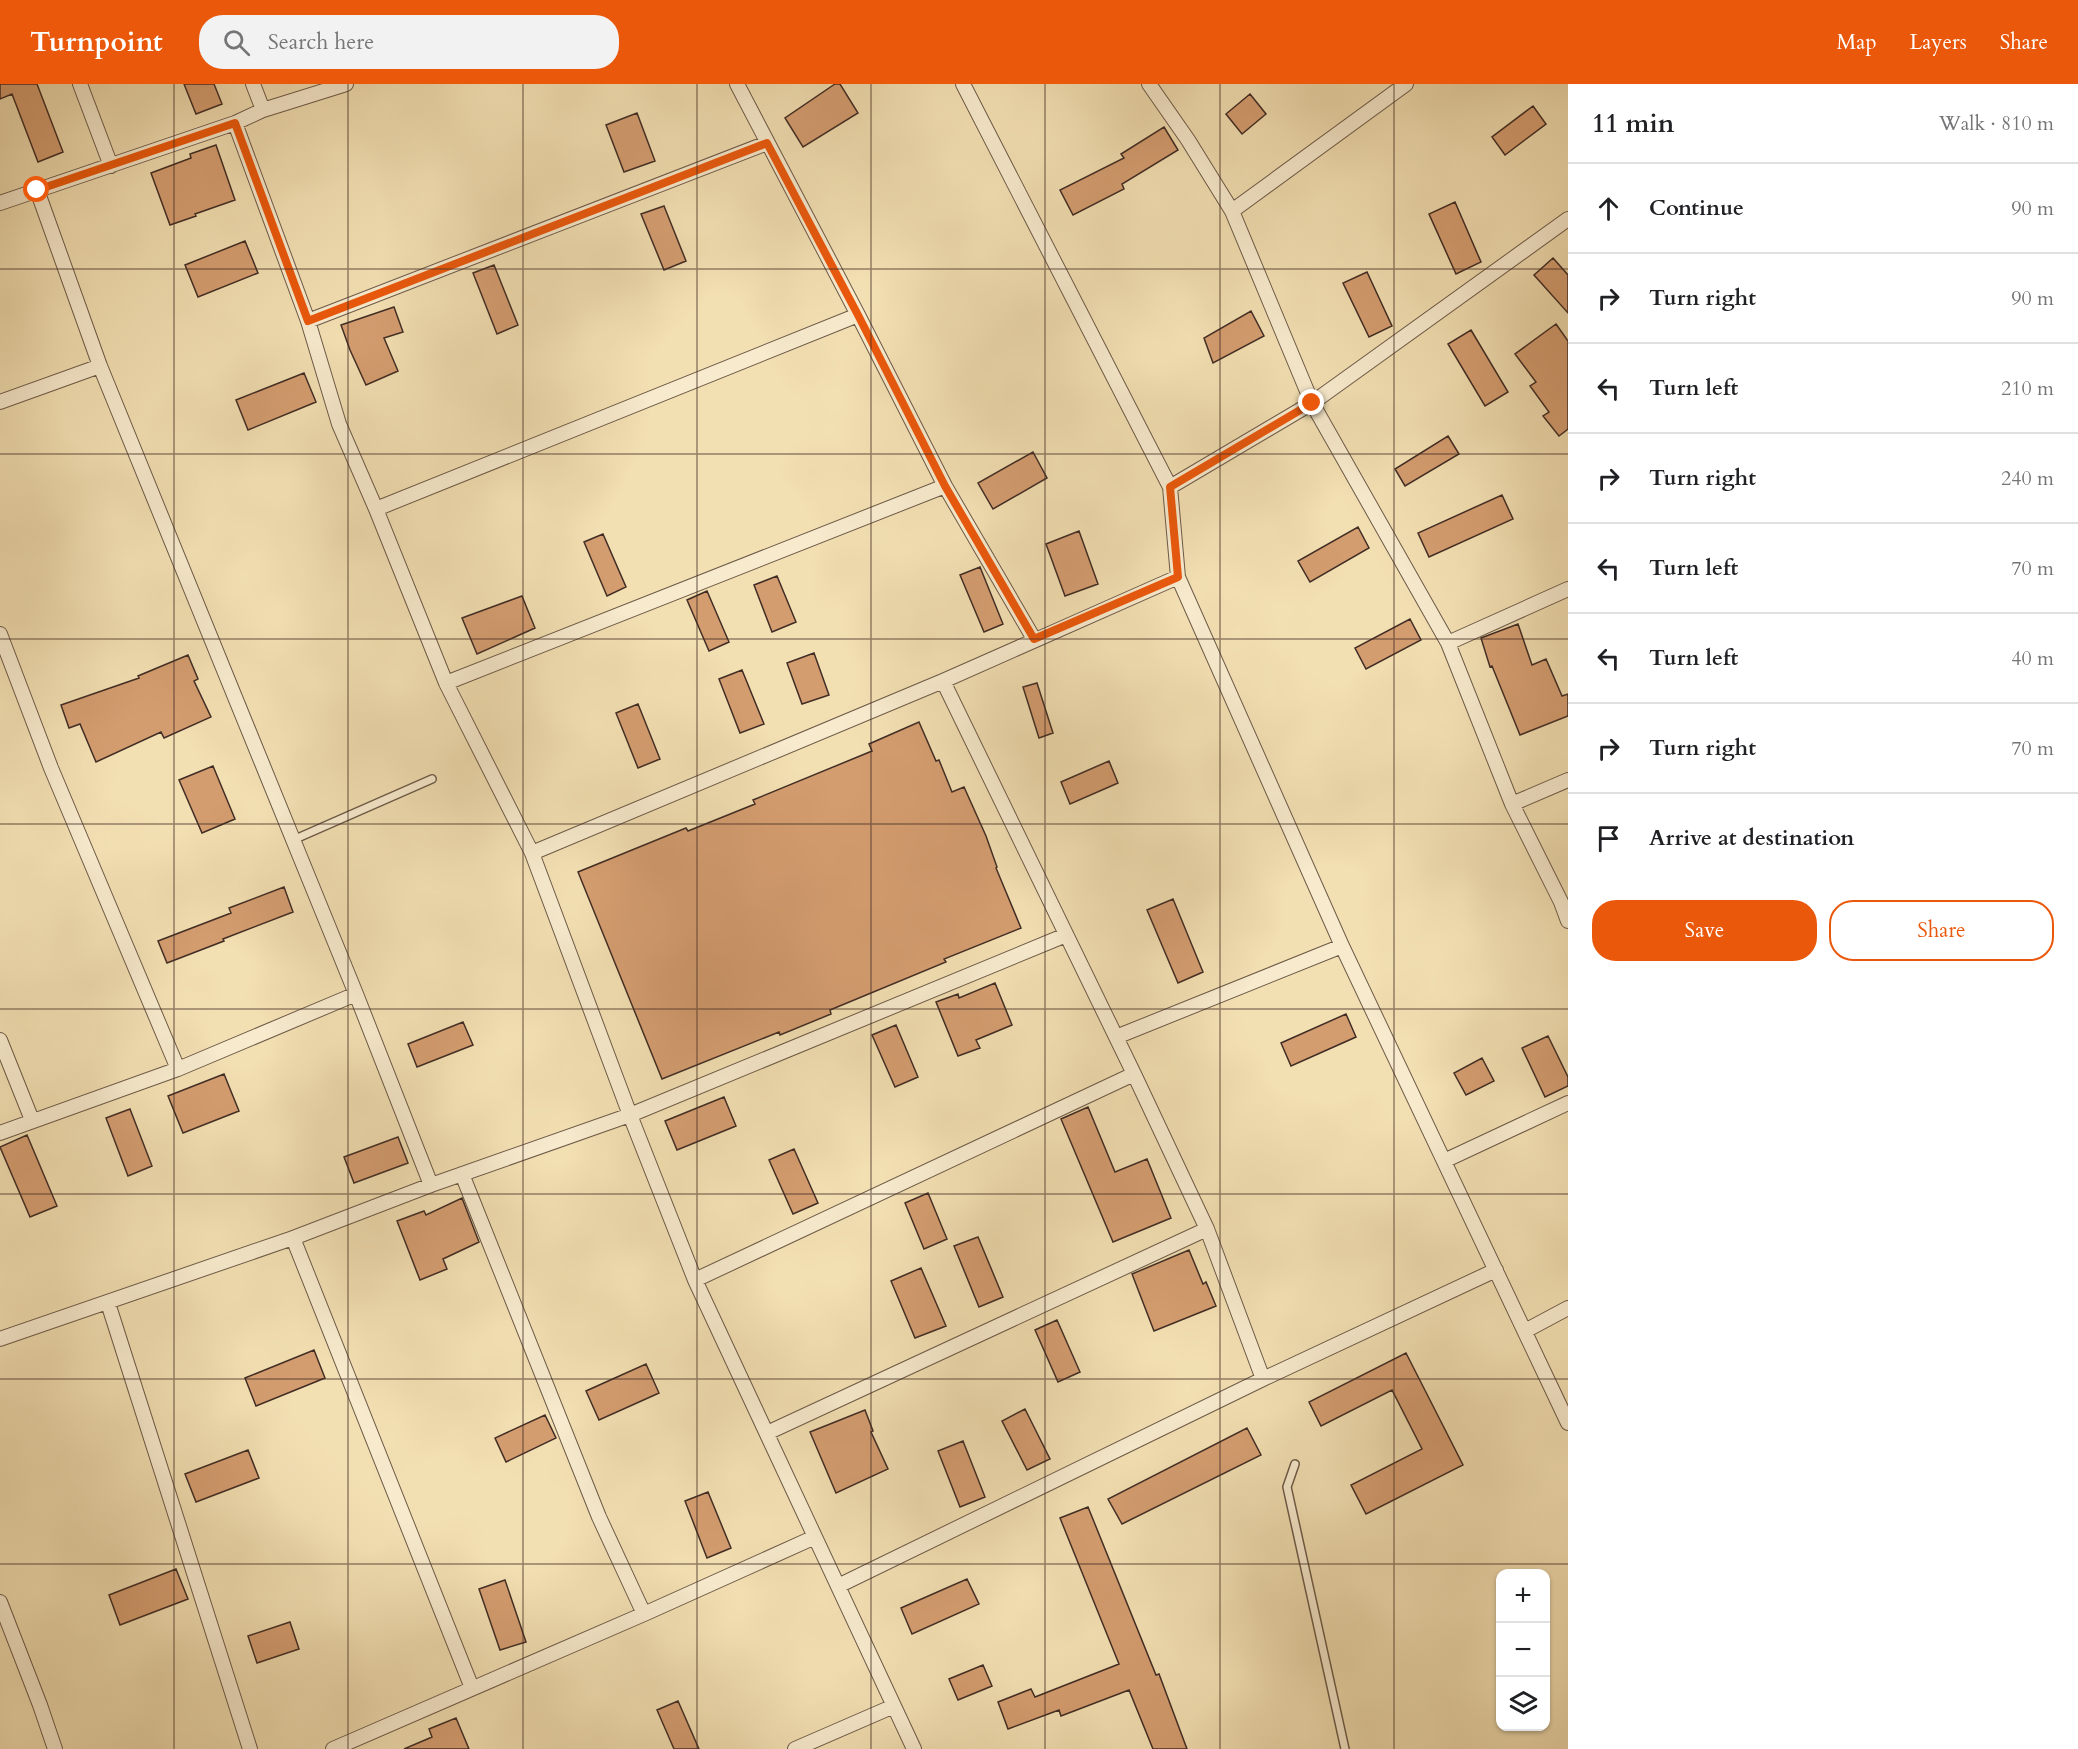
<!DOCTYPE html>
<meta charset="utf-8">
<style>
:root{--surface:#fff;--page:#f2f2f2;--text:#202124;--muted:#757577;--line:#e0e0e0;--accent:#ea580c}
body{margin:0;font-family:Cardo,serif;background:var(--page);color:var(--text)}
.controls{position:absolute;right:18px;bottom:18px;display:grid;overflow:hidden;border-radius:12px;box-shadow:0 2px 4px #0004}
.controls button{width:54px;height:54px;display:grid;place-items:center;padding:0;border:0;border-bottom:2px solid var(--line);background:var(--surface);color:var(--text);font:30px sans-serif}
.stop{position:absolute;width:18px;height:18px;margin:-14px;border:4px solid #ea580c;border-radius:50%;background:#fff}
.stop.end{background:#ea580c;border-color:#fff;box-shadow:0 2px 6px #0008}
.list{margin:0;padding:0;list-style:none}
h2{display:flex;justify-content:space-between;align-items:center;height:78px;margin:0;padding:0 24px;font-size:26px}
h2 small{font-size:20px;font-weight:400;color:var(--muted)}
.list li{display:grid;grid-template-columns:39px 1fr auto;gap:18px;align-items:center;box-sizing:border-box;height:90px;padding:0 24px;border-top:2px solid var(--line)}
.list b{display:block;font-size:22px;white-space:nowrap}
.list em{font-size:20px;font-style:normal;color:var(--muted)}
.actions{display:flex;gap:12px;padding:18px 24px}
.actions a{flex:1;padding:14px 0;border:2px solid var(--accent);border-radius:24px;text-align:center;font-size:21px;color:var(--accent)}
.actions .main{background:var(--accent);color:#fff}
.icon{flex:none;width:33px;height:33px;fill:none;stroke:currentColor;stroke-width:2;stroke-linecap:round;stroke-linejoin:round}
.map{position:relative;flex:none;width:1568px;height:1665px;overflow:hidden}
header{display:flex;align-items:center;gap:36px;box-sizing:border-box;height:84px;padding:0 30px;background:var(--accent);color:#fff}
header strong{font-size:28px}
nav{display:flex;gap:33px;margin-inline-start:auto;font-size:21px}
.search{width:420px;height:54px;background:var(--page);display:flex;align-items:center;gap:15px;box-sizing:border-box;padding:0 21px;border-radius:24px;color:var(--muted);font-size:22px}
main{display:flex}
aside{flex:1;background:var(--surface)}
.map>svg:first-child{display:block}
</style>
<header>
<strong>Turnpoint</strong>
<div class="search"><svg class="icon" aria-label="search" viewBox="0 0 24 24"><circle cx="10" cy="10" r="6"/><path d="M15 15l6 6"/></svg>Search here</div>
<nav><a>Map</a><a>Layers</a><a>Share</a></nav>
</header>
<main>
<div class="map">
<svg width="1568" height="1665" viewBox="0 0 1568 1665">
<rect width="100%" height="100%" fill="#f2dfb2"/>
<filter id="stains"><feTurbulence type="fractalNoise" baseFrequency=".00333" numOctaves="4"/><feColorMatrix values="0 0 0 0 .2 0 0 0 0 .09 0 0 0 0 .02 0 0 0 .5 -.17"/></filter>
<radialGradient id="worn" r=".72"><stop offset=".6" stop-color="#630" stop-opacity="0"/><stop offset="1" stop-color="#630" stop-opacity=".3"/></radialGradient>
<path fill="#d49d70" stroke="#412d25" stroke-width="1.5" d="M 0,0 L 37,0 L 63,68 L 38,78 L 12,10 L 0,15 Z
M 184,0 L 214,0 L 222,20 L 196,30 Z
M 835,0 L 840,0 L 858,29 L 803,63 L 785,34 Z
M 1250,10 L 1266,30 L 1242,50 L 1226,30 Z
M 1533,22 L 1546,40 L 1505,71 L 1492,53 Z
M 637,29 L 655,77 L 624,88 L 606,41 Z
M 1164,43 L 1178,66 L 1122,100 L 1124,105 L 1073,131 L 1060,106 L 1124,74 L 1121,70 Z
M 216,61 L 235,116 L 195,130 L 196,132 L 170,141 L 151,89 L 191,74 L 190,70 Z
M 1455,118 L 1481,178 L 1456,190 L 1429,130 Z
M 664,122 L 686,177 L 664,186 L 641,130 Z
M 245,157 L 258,189 L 198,213 L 185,181 Z
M 1553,174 L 1568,191 L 1568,229 L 1534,191 Z
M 494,181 L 518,241 L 497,250 L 473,189 Z
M 1367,188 L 1392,242 L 1369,253 L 1343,199 Z
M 394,223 L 403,248 L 384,254 L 398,287 L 366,301 L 350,266 L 341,241 Z
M 1251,227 L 1264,252 L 1213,279 L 1204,254 Z
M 1556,240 L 1568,257 L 1568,345 L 1559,352 L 1543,332 L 1549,328 L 1530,302 L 1536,298 L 1515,270 Z
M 1471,246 L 1508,308 L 1485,322 L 1448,260 Z
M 304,289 L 316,318 L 248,346 L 236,316 Z
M 1448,352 L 1459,370 L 1405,402 L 1395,385 Z
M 1033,368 L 1047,394 L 993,425 L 978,399 Z
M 1502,411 L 1513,435 L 1429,473 L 1418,449 Z
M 1358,443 L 1369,464 L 1310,498 L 1298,477 Z
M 1079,447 L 1098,500 L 1065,512 L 1046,460 Z
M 603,450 L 626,503 L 607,512 L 584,458 Z
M 980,483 L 1003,540 L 984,548 L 960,491 Z
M 777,492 L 796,538 L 772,548 L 754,501 Z
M 707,507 L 729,558 L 709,567 L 687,516 Z
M 522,512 L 535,544 L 477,570 L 462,534 Z
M 1410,535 L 1421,556 L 1366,585 L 1355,564 Z
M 1518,540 L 1532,581 L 1546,575 L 1562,612 L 1568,610 L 1568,632 L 1520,651 L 1492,582 L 1490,583 L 1481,554 Z
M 814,569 L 829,611 L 802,620 L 787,579 Z
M 188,571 L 198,595 L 194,597 L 211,633 L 164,654 L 161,648 L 96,678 L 80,640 L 69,644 L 61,621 L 139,594 L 138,592 Z
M 742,586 L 764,640 L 740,649 L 719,595 Z
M 1037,599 L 1053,649 L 1039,654 L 1023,603 Z
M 638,620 L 660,675 L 638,684 L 616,629 Z
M 919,638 L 936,677 L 939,676 L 952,708 L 964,703 L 986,752 L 997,783 L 996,784 L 1021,844 L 944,875 L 946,878 L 830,926 L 831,930 L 780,951 L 779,948 L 662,995 L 578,788 L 686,744 L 688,747 L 755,720 L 753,716 L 872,667 L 869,660 Z
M 1109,677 L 1118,699 L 1070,720 L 1061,698 Z
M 213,682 L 235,735 L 202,749 L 179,696 Z
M 284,803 L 293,828 L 223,855 L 224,857 L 167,879 L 158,857 L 231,829 L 229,824 Z
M 1173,815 L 1203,888 L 1178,899 L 1147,826 Z
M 995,899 L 1012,941 L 976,956 L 980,964 L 958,972 L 936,918 L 958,910 L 959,914 Z
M 1346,930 L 1356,953 L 1291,982 L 1281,959 Z
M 463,938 L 473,961 L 417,983 L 408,960 Z
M 896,941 L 918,993 L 895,1003 L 872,951 Z
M 1548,952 L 1568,993 L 1568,1002 L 1545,1013 L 1522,964 Z
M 1482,974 L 1494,997 L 1466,1011 L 1454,989 Z
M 224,990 L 239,1027 L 183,1049 L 168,1012 Z
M 724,1013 L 736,1042 L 677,1066 L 665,1037 Z
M 1088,1023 L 1115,1088 L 1147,1075 L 1171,1134 L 1113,1158 L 1061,1035 Z
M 130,1025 L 152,1082 L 128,1092 L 106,1034 Z
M 27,1051 L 57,1122 L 30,1133 L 0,1063 Z
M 398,1053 L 408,1079 L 354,1099 L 344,1073 Z
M 794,1065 L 818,1119 L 793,1130 L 769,1076 Z
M 928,1109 L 947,1155 L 924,1165 L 905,1119 Z
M 462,1114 L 479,1158 L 443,1175 L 447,1185 L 420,1196 L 397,1137 L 424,1127 L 426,1131 Z
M 978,1153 L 1003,1213 L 979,1223 L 954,1162 Z
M 1189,1166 L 1203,1200 L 1206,1198 L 1216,1222 L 1154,1247 L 1132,1190 Z
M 921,1184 L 946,1242 L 915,1254 L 891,1197 Z
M 1057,1236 L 1080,1288 L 1058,1298 L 1035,1246 Z
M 314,1266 L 325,1294 L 256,1322 L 245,1294 Z
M 1406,1269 L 1463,1381 L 1366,1430 L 1351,1401 L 1422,1365 L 1392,1306 L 1321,1342 L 1309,1318 Z
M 646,1280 L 659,1309 L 599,1336 L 586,1307 Z
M 1025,1325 L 1050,1375 L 1027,1386 L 1002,1337 Z
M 865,1326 L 873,1347 L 871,1348 L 888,1385 L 836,1409 L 810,1348 Z
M 545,1331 L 556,1354 L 506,1378 L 495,1354 Z
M 1247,1344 L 1261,1371 L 1122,1440 L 1108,1415 Z
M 963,1357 L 985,1413 L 960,1423 L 938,1367 Z
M 248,1366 L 259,1394 L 196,1418 L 185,1390 Z
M 708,1408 L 731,1464 L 707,1474 L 685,1417 Z
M 1088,1423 L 1156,1591 L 1159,1590 L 1187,1665 L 1153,1665 L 1129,1606 L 1061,1632 L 1059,1626 L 1008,1645 L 998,1618 L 1031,1605 L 1035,1613 L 1119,1580 L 1060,1434 Z
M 176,1485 L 188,1515 L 120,1541 L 109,1511 Z
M 967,1495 L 979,1520 L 912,1550 L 901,1524 Z
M 505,1496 L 526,1558 L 500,1566 L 479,1505 Z
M 290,1538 L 299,1565 L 257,1579 L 248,1552 Z
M 983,1581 L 992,1602 L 958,1616 L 949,1595 Z
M 678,1617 L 699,1665 L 674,1665 L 657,1626 Z
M 456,1634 L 469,1665 L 404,1665 L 432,1653 L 429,1645 Z"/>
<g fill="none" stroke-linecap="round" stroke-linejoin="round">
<g stroke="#6d5a48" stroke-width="10">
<path id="lane" d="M 293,756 L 432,695
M 1295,1380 L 1287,1403 L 1345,1665"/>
</g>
<g stroke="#6d5a48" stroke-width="16">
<path id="street" d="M 80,0 L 111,82
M 253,0 L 263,26
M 737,0 L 858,231 L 945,402 L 1034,555
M 963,0 L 1170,403 L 1178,493 L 1342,862 L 1568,1339
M 1149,0 L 1188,56 L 1232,127 L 1312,319 L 1448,559 L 1512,720 L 1561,818 L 1568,837
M 235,39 L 308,237 L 339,340 L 376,425 L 446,599 L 532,769 L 630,1031 L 695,1196 L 914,1665
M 37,106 L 100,282 L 356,910 L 431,1101
M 0,119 L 235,39 L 263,26 L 346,0
M 1232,127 L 1406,0
M 308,237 L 767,59
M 0,318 L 100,282
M 1170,403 L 1312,319 L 1568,135
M 376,425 L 858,231
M 0,550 L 51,684 L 178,985
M 1448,559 L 1568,505
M 943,597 L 1134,990 L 1207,1145 L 1263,1295
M 446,599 L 945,402
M 1512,720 L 1568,696
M 532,769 L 943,597 L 1178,493
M 1116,953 L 1342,862
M 0,956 L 32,1036
M 0,1049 L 178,985 L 356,910
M 1444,1077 L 1568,1019
M 293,1154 L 472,1604
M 695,1196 L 1134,990
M 108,1219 L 250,1665
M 1525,1247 L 1568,1224
M 0,1255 L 293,1154 L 431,1101 L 630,1031 L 1066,851
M 767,1349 L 1207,1145
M 838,1502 L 1263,1295 L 1496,1186
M 0,1518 L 40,1621 L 55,1665
M 644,1530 L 815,1453
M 333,1665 L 644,1530 L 599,1433 L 462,1090
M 795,1665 L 894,1622"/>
</g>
<use href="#lane" stroke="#f7eacd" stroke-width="7"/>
<use href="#street" stroke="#f7eacd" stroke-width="14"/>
</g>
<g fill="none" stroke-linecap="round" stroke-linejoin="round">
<path stroke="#ea580c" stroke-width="8" d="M 37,106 L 235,39 L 308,237 L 767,59 L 858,231 L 945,402 L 1034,555 L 1178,493 L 1170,403 L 1312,319"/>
</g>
<path fill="none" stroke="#412d25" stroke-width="1.5" stroke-opacity="0.55" d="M 174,0 L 174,1665M 348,0 L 348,1665M 523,0 L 523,1665M 697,0 L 697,1665M 871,0 L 871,1665M 1045,0 L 1045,1665M 1220,0 L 1220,1665M 1394,0 L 1394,1665M 0,185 L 1568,185M 0,370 L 1568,370M 0,555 L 1568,555M 0,740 L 1568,740M 0,925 L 1568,925M 0,1110 L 1568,1110M 0,1295 L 1568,1295M 0,1480 L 1568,1480"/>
<rect width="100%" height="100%" filter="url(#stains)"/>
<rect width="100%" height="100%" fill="url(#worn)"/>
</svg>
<div class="controls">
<button>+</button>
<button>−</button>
<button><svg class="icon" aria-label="layers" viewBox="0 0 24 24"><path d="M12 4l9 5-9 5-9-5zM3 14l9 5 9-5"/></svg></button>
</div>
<div class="stop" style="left:37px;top:106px"></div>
<div class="stop end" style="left:1312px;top:319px"></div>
</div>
<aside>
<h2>11 min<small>Walk · 810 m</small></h2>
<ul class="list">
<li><svg class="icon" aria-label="ahead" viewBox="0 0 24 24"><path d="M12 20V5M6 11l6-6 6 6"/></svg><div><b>Continue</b></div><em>90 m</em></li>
<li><svg class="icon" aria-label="right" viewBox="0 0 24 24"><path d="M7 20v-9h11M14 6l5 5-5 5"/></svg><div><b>Turn right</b></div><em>90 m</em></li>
<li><svg class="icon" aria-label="left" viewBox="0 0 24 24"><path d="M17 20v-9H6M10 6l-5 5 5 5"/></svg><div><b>Turn left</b></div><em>210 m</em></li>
<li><svg class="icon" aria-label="right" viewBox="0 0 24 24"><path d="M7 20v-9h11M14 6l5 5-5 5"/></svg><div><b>Turn right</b></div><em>240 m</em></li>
<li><svg class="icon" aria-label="left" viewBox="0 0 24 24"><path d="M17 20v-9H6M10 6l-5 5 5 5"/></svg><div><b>Turn left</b></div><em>70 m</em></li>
<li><svg class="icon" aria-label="left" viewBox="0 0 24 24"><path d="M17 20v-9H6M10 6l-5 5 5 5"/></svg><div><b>Turn left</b></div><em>40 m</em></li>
<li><svg class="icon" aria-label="right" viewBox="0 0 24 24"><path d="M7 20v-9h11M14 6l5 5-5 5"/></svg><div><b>Turn right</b></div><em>70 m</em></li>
<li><svg class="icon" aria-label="arrive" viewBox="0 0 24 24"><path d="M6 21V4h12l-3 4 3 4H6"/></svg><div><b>Arrive at destination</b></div></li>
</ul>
<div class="actions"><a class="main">Save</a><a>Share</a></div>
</aside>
</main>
